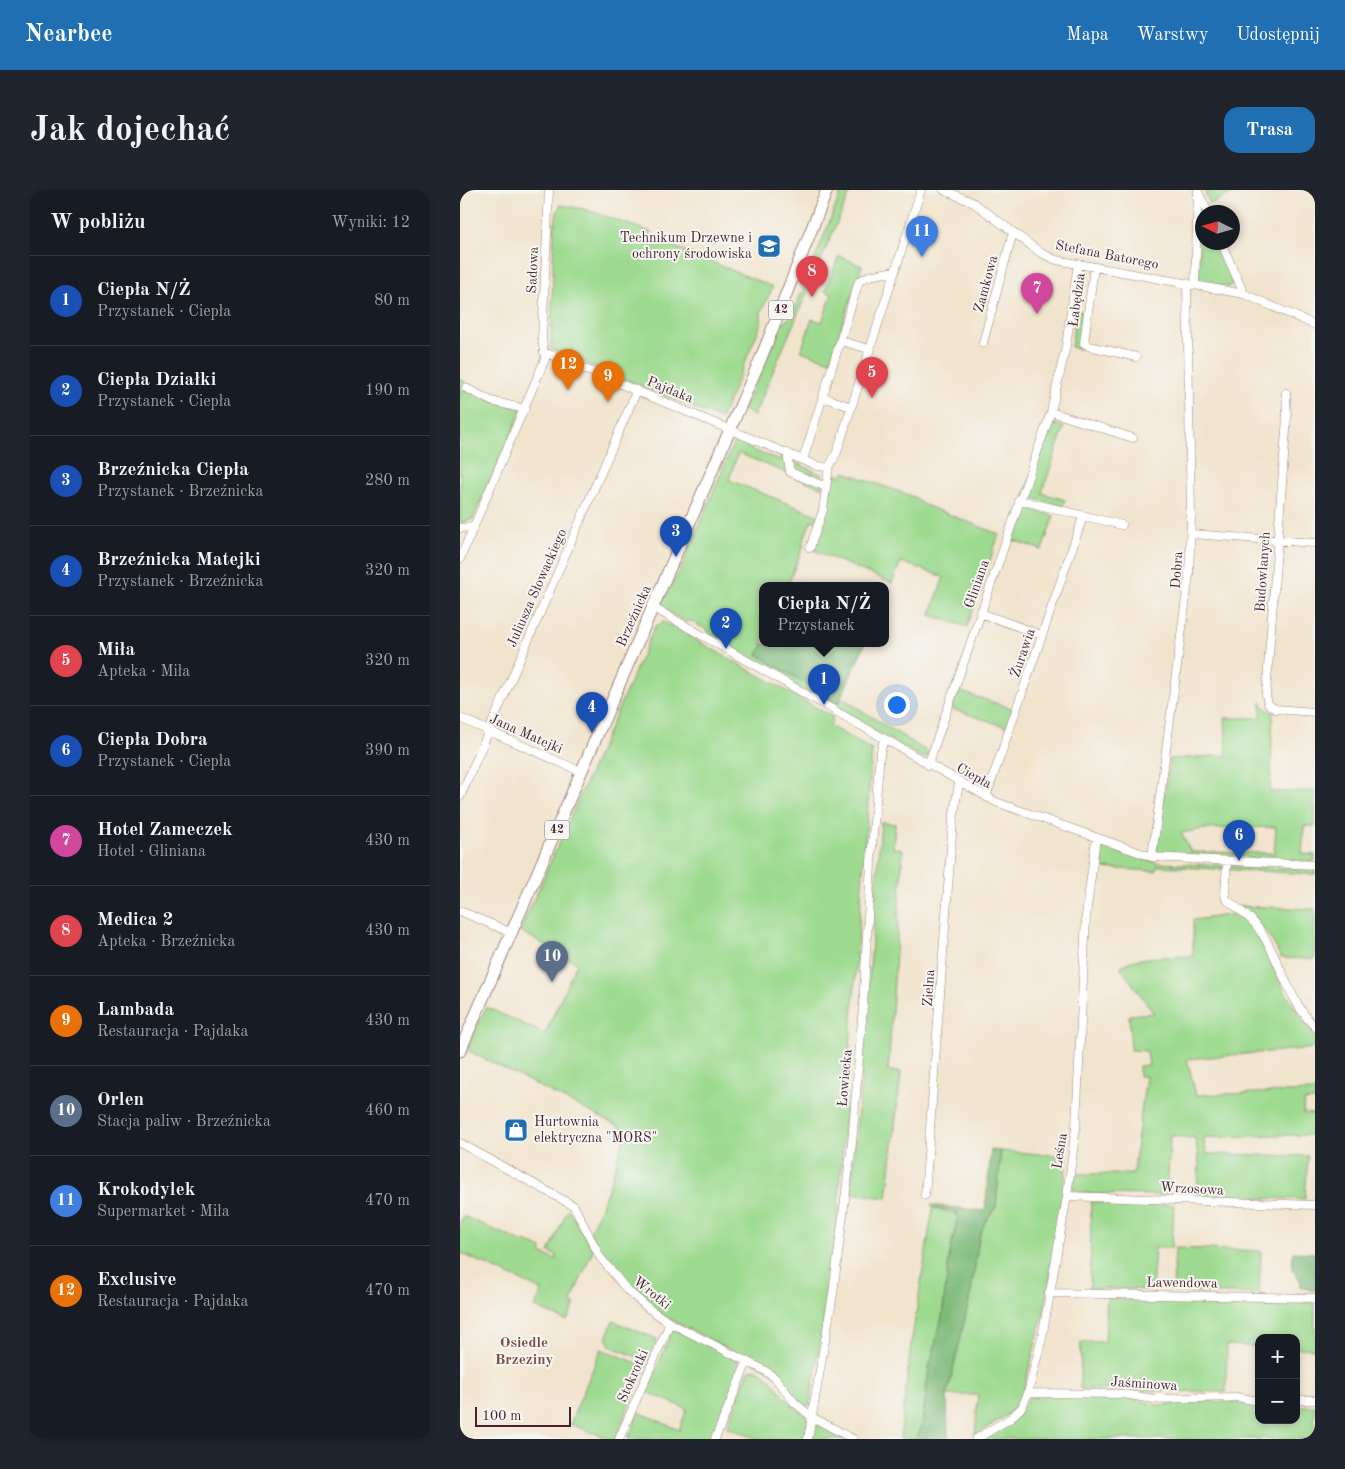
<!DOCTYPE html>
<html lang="pl">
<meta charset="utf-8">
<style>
:root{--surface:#171b24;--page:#20242c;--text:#f1f3f6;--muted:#9ea1a6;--line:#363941;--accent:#1f6fb2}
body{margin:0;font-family:"Old Standard TT",serif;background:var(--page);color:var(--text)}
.controls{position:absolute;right:15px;bottom:15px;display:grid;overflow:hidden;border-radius:10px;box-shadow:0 2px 8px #0003}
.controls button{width:45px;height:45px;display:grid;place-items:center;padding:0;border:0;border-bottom:1px solid var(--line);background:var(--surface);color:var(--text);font:25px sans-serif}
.compass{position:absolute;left:735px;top:15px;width:45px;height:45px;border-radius:50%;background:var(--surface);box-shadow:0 2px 8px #0003;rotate:275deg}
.scale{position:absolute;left:15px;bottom:12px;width:96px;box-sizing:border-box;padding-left:5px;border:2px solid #4a1f2b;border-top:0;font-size:14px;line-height:18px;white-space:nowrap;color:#4a1f2b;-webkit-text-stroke:4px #f6f6f2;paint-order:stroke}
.you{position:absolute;left:436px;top:514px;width:18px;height:18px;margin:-12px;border:4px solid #fff;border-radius:50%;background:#1a73e8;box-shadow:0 0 0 8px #1a73e833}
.badge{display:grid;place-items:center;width:32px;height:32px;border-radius:50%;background:var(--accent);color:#fff;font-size:16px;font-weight:700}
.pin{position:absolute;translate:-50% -41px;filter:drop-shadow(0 1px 2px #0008)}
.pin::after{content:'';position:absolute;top:26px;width:18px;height:15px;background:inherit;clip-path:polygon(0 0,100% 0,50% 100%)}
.popup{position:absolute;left:299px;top:392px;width:130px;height:65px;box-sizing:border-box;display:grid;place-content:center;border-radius:10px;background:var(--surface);filter:drop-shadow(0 1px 4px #0005);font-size:16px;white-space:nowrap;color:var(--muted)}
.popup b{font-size:19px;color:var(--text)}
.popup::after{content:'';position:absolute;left:50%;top:100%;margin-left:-10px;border:10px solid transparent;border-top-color:var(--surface)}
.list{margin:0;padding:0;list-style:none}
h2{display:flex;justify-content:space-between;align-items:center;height:65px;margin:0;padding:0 20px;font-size:21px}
h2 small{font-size:16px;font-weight:400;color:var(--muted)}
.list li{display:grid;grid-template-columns:32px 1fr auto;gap:15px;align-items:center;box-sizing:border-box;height:90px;padding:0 20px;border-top:1px solid var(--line)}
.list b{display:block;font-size:19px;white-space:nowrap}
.list p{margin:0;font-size:16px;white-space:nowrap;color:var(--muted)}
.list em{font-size:16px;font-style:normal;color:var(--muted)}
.map{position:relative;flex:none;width:855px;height:1249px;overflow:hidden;border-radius:15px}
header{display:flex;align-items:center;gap:30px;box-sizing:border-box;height:70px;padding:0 25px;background:var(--accent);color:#fff}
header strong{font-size:24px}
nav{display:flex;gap:28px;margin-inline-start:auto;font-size:18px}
.intro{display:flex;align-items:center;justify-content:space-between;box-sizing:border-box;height:120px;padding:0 30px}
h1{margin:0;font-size:35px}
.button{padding:12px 22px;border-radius:15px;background:var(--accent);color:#fff;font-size:18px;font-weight:700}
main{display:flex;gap:30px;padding:0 30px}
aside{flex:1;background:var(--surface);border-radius:15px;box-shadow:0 2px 8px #0003}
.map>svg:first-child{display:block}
</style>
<header>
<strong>Nearbee</strong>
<nav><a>Mapa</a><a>Warstwy</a><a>Udostępnij</a></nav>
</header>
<div class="intro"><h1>Jak dojechać</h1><a class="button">Trasa</a></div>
<main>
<aside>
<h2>W pobliżu<small>Wyniki: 12</small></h2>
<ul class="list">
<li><span class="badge" style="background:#1a4fb4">1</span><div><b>Ciepła N/Ż</b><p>Przystanek · Ciepła</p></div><em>80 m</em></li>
<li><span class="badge" style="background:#1a4fb4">2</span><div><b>Ciepła Działki</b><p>Przystanek · Ciepła</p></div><em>190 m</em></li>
<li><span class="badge" style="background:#1a4fb4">3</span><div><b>Brzeźnicka Ciepła</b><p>Przystanek · Brzeźnicka</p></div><em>280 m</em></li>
<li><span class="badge" style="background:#1a4fb4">4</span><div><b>Brzeźnicka Matejki</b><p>Przystanek · Brzeźnicka</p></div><em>320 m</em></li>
<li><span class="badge" style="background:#e0444e">5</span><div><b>Miła</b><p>Apteka · Miła</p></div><em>320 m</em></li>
<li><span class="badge" style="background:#1a4fb4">6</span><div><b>Ciepła Dobra</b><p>Przystanek · Ciepła</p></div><em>390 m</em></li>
<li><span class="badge" style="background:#d1479c">7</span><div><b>Hotel Zameczek</b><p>Hotel · Gliniana</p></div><em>430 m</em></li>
<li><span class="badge" style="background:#e0444e">8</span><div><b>Medica 2</b><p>Apteka · Brzeźnicka</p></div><em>430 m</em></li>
<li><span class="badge" style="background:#e8710a">9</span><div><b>Lambada</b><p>Restauracja · Pajdaka</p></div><em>430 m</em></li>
<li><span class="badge" style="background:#5c6f8a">10</span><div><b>Orlen</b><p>Stacja paliw · Brzeźnicka</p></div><em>460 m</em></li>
<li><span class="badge" style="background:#3f7fe0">11</span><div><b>Krokodylek</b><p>Supermarket · Miła</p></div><em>470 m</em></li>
<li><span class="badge" style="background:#e8710a">12</span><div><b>Exclusive</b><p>Restauracja · Pajdaka</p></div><em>470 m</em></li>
</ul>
</aside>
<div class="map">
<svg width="855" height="1249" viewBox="0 0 855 1249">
<rect width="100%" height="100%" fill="#f6f6f2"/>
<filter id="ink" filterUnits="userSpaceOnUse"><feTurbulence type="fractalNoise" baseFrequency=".02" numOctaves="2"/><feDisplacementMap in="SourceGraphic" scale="10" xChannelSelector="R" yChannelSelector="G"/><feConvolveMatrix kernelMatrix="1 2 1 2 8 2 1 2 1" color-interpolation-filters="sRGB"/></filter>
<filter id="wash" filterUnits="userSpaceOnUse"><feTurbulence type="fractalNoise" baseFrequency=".0096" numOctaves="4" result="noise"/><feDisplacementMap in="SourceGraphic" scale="20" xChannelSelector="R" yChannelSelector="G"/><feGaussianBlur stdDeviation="1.12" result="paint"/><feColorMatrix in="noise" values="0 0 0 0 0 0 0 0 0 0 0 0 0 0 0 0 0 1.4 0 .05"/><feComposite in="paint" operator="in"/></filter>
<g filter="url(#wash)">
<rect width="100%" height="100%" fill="#f1e4cd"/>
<path fill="#9dda8f" stroke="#747c5d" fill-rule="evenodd" d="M 382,0 L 391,0 L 294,226 L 283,220 L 320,135 L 332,126 Z
M 744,0 L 780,0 L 750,14 Z
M 101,15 L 124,19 L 191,42 L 191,47 L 313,97 L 301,122 L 301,134 L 261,229 L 91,159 L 94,39 L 97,22 Z
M 741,19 L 744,22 L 742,22 L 742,52 L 758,53 L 775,90 L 769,97 L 742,93 L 738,90 Z
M 379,66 L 402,76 L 370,171 L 341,161 L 352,129 L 362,132 L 372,104 L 365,101 Z
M 616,121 L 624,121 L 621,159 L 611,157 Z
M 0,189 L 7,193 L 4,200 L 62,220 L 13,329 L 0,333 Z
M 591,233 L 604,237 L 582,303 L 605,310 L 603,316 L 564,306 Z
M 275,250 L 288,253 L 287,258 L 319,270 L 321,266 L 363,285 L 362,298 L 278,263 L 269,290 L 359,326 L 356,331 L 351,331 L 342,354 L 344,355 L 327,396 L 303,396 L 303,454 L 299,465 L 378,514 L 382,508 L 466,561 L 469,563 L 467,567 L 463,568 L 247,445 L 249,441 L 229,430 L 227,433 L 202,418 L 201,412 L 219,383 Z
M 384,282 L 454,307 L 462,314 L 539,344 L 507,437 L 470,425 L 484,387 L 441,372 L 432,393 L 353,360 L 375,284 L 382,286 Z
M 564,317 L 594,326 L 582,360 L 550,349 L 560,318 Z
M 204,432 L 373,527 L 370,536 L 412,560 L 375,1060 L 350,1214 L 346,1217 L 313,1182 L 200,1124 L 163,1093 L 141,1062 L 130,1042 L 149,997 L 166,940 L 7,860 L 26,817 L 85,844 L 117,773 L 60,741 L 195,436 Z
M 498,501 L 554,519 L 547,537 L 492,519 Z
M 801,512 L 806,519 L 813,523 L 810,602 L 855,601 L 855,636 L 844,636 L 842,664 L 855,665 L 855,671 L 797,669 L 776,665 L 767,668 L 698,664 L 696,659 L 710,569 L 767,565 L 765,528 L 801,528 ZM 816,637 L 814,663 L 731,662 L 721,643 L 743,639 Z
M 421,632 L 435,634 L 433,658 L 443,659 L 428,881 L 441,882 L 427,1008 L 390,1003 L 403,869 Z
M 638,656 L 697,673 L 855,679 L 855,684 L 697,676 L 696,681 L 635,678 Z
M 779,716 L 855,719 L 855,769 L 821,768 C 812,746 797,731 779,716 Z
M 776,724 L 792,736 L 798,745 L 824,800 L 845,834 L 855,843 L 855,858 L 727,869 L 736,905 L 855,901 L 855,910 L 844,911 L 843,923 L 855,924 L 855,945 L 811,945 L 743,948 L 747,964 L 848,966 L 845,1009 L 732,1007 C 742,992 739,965 735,948 L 710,946 L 707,1005 L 636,1004 L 615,1002 L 612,994 L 614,984 L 673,984 L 686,886 L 679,886 L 679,876 L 689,875 L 687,861 L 671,860 L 669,825 L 694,823 L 660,777 C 674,765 714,767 733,766 L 733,730 Z
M 541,961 L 607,966 L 603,1006 L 584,1122 L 563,1201 L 554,1220 L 515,1246 L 518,1205 L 487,1205 L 511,1102 L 519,1048 L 525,1032 L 536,1017 Z
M 631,1012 L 714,1015 L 712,1058 L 695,1058 L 692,1100 L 630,1098 Z
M 473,1018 L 499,1025 L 490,1061 L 482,1127 L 469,1178 L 462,1236 L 456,1249 L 440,1249 L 451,1154 Z
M 108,1019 L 133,1060 L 111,1112 L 115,1114 L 107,1131 L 75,1117 L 82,1100 L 0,1063 L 0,1033 L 3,1026 L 64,1053 L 65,1051 L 82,1059 L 81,1063 L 96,1070 L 97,1066 L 89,1062 Z
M 715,1058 L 801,1061 L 799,1104 L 713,1101 Z
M 647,1108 L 855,1113 L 855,1159 L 836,1158 L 836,1148 L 799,1148 L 799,1157 L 767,1155 L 766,1202 L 620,1199 L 621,1152 L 645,1152 Z
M 153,1131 L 197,1149 L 155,1249 L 149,1249 L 110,1234 L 141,1159 L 180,1174 L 175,1166 L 151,1157 L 146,1148 Z
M 216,1140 L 275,1168 L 282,1176 L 252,1249 L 168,1249 L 179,1222 L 219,1240 L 227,1219 L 187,1202 L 212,1141 Z
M 295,1179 C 311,1186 317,1198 328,1211 C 334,1218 343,1223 349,1229 L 346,1249 L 297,1249 L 267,1237 L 289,1180 Z
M 570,1207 L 664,1207 L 699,1215 L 748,1211 L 799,1214 L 799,1230 L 836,1230 L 836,1216 L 855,1216 L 855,1249 L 520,1249 L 555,1228 Z
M 353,1232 L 389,1249 L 351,1249 Z"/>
<path fill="#7eba7a" stroke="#646c52" d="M 303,454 L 405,454 L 378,514 L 298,465 Z
M 531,960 L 541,961 L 536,1017 L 525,1032 L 519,1048 L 511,1102 L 487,1205 L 488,1249 L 456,1249 L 462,1236 L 469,1178 L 482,1127 L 490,1061 L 498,1025 L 492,1021 L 473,1018 L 471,1015 L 525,1021 Z
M 833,1062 L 855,1063 L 855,1101 L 840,1097 L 841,1092 L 832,1079 Z"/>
</g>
<g filter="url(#ink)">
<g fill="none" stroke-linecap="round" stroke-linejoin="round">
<g stroke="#9e827c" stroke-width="9">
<path id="street" d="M 484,0 L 514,13 L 581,63 L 596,70 L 784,104 L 855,135
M 739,4 L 748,22
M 761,52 L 784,104
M 634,77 L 624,153 L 629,156 L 676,167
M 735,95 L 738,1
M 381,151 L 409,159
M 523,153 L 553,42
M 84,162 L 357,276 L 369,277
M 6,198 L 31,211 L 65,219
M 826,203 L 827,227 L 806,505 L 808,514 L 815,519 L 855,522
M 363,207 L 391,217
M 591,222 L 673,248
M 327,263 L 330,282 L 366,297
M 343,270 L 399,91 L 409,86 L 435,81
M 559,310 L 662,335
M 0,338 L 14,337
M 731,344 L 855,353
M 350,358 L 363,320 L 369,277 L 377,262 L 461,0
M 0,369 L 85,169 L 82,149 L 89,0
M 194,418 L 536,612 L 692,667 L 855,675
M 520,423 L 582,445
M 0,528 L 122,582
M 468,575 L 591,222 L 606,156 L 618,74
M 0,607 L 177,200
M 526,607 L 623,327
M 692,667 L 729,385 L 731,327 L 727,93
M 767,671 L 765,704 L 766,709 C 775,717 788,725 795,734 C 820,765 826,808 855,837
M 0,721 L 52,743
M 0,953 L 114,1016 L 140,1067 L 167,1100 L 188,1118 L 210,1133 L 304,1180 L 315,1188 L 335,1213 L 352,1227 L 393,1249
M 465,1005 L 493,630 L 499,593
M 607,1006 L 855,1015
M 589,1103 L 855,1108
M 568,1203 L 663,1204 L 693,1209 L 776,1207 L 799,1211
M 836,1210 L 855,1210
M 159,1249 L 210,1133
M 255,1249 L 287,1172
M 348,1249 L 373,1104 L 392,953 L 403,817 L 412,656 L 420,564 L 424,549
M 516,1249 L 551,1228 L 562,1217 L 568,1203 L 582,1148 L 607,1006 L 616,937 L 626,726 L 636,648"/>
</g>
<g stroke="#9e827c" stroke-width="13">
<path id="primary" d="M 0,861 L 301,168 L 367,0"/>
</g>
<use href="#street" stroke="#fff" stroke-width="8"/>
<use href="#primary" stroke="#fff" stroke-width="11"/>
</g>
</g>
<defs>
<g id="school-square" transform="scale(1.25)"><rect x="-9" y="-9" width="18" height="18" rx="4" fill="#1f6fb2" stroke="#f6f6f2"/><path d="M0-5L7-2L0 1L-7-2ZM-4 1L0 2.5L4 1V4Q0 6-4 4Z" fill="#fff"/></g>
<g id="shop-square" transform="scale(1.25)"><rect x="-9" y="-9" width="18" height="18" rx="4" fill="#1f6fb2" stroke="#f6f6f2"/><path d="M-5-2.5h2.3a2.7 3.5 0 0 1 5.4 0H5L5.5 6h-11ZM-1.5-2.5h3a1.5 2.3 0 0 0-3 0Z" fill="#fff"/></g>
</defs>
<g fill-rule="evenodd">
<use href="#school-square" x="309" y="56"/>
<use href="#shop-square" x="56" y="940"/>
</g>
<g text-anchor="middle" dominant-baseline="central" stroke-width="4" stroke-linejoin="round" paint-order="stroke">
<g fill="#f6f6f2" stroke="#7e6067" stroke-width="1">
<rect x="308.5" y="110.5" width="25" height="19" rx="4"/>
<rect x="84.5" y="630.5" width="25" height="19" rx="4"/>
</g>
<g font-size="12" font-weight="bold" fill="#4a1f2b">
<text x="321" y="120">42</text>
<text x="97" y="640">42</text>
</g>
<g font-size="14" fill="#4a1f2b" stroke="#f6f6f2" text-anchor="end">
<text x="292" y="48">Technikum Drzewne i<tspan x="292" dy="16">ochrony środowiska</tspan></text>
<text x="74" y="932" text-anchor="start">Hurtownia<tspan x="74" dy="16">elektryczna "MORS"</tspan></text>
</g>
<g font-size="14" fill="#4a1f2b" stroke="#f6f6f2">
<text transform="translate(647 65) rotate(11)">Stefana Batorego</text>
<text transform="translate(73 80) rotate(-87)">Sadowa</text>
<text transform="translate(526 94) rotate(-75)">Zamkowa</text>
<text transform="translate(617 110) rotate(-82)">Łabędzia</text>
<text transform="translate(210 200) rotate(22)">Pajdaka</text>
<text transform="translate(717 380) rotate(-86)">Dobra</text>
<text transform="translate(803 382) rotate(-86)">Budowlanych</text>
<text transform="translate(517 394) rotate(-71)">Gliniana</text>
<text transform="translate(77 398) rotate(-66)">Juliusza Słowackiego</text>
<text transform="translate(174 426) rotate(-66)">Brzeźnicka</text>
<text transform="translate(563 463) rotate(-71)">Żurawia</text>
<text transform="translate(66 544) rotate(24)">Jana Matejki</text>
<text transform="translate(514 586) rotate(29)">Ciepła</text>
<text transform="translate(469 798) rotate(-86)">Zielna</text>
<text transform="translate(385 888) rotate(-85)">Łowiecka</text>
<text transform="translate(600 961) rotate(-81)">Leśna</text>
<text transform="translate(732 999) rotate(3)">Wrzosowa</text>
<text transform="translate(722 1093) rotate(1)">Lawendowa</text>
<text transform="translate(192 1103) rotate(39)">Wrotki</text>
<text transform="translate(173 1186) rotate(-66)">Stokrotki</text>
<text transform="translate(684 1194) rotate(4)">Jaśminowa</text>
</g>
<g font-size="15" font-weight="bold" fill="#7d4b41" stroke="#f6f6f2">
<text x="64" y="1153">Osiedle<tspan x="64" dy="17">Brzeziny</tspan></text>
</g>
</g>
</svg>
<div class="controls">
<button>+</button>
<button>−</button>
</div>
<svg class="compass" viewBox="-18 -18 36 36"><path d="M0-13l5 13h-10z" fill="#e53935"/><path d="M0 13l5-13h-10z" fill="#9ea1a6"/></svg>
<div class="scale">100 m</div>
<div class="you"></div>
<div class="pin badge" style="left:364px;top:515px;background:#1a4fb4">1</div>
<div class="popup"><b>Ciepła N/Ż</b>Przystanek</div>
<div class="pin badge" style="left:266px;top:459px;background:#1a4fb4">2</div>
<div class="pin badge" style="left:216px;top:367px;background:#1a4fb4">3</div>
<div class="pin badge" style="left:132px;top:543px;background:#1a4fb4">4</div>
<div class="pin badge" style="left:412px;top:208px;background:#e0444e">5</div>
<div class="pin badge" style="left:779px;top:671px;background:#1a4fb4">6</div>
<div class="pin badge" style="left:577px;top:124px;background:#d1479c">7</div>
<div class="pin badge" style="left:352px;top:107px;background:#e0444e">8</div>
<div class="pin badge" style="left:148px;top:212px;background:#e8710a">9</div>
<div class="pin badge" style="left:92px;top:792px;background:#5c6f8a">10</div>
<div class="pin badge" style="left:462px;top:67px;background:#3f7fe0">11</div>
<div class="pin badge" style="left:108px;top:200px;background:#e8710a">12</div>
</div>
</main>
